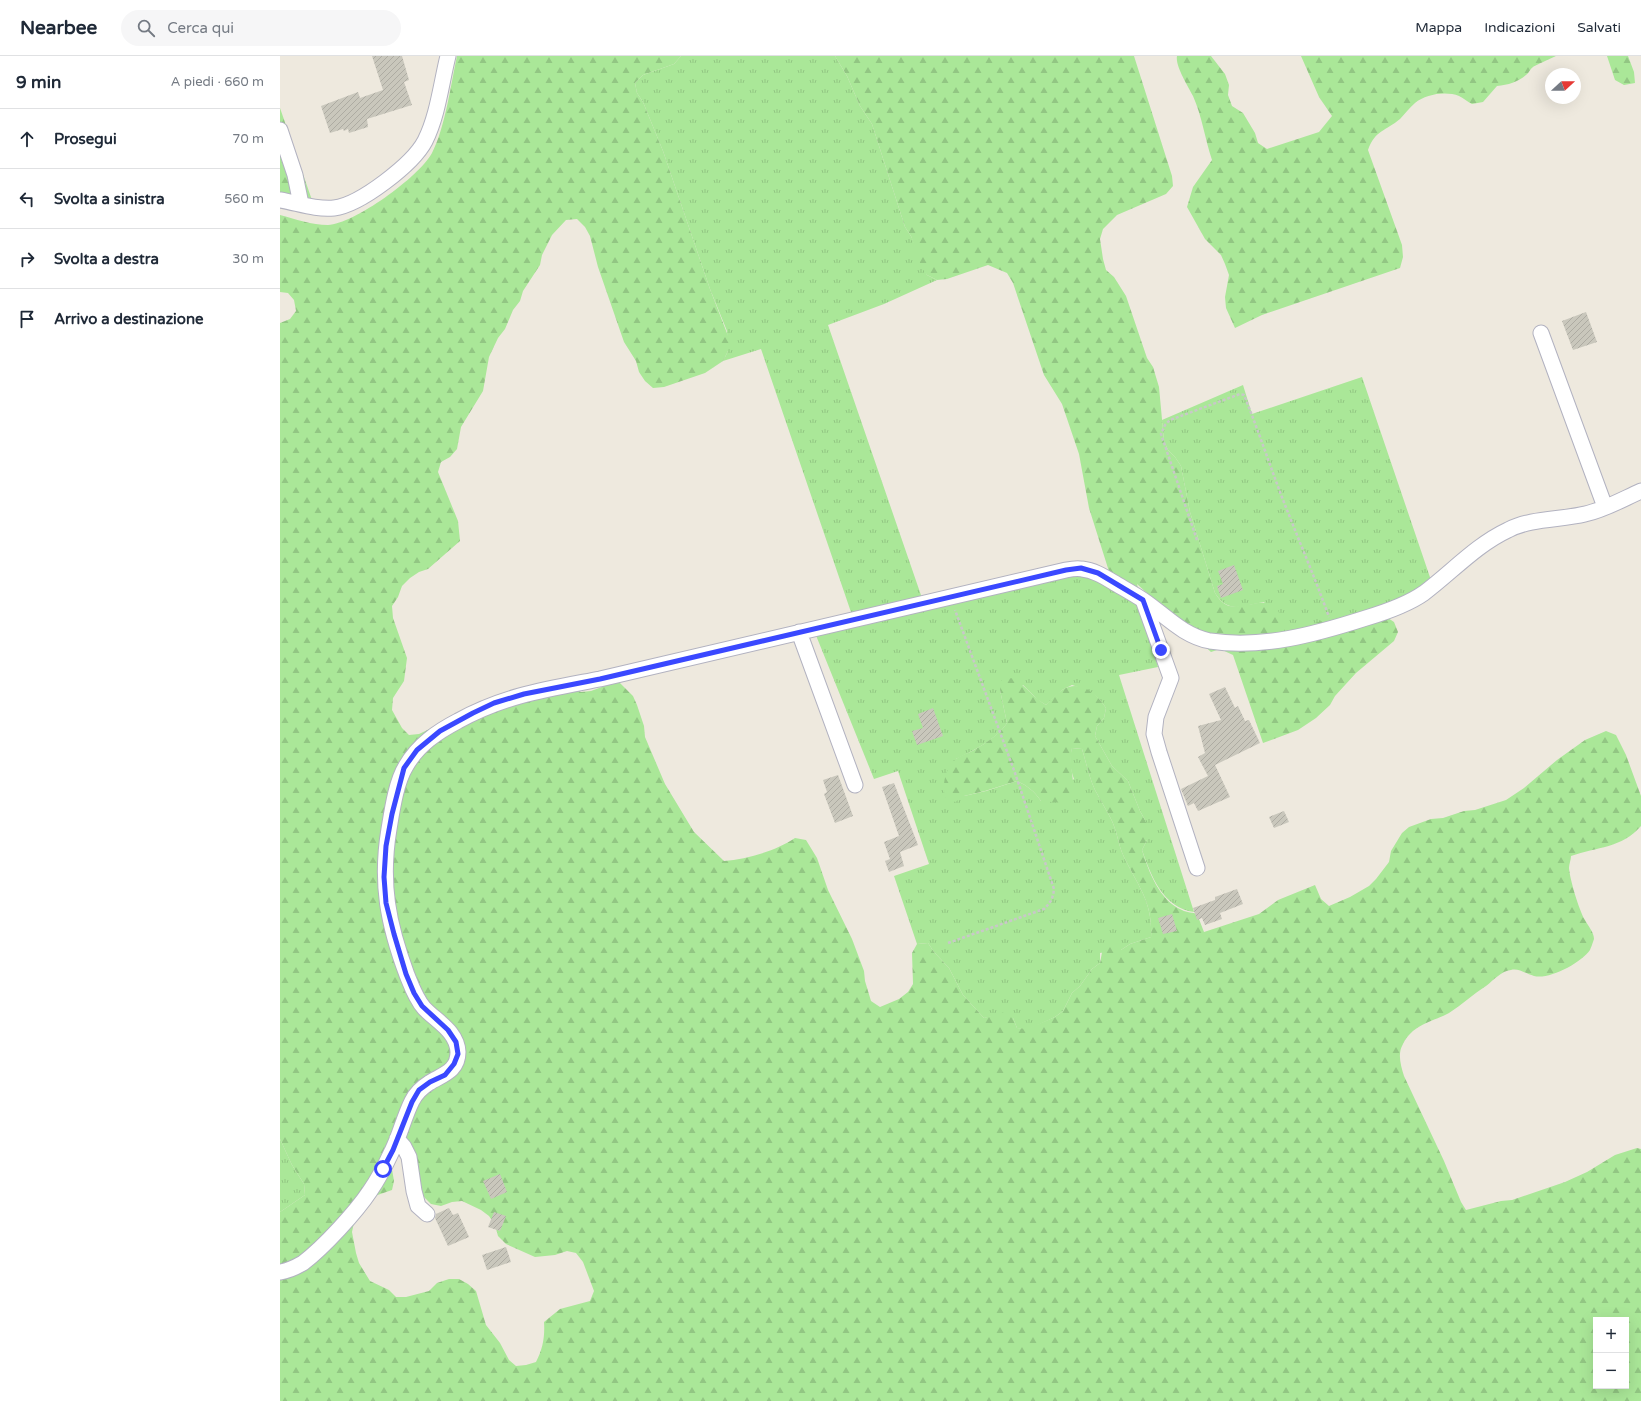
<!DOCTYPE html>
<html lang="it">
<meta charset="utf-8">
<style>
:root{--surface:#fff;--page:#f6f6f7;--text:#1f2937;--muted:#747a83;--line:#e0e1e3}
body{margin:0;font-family:"Varela Round",sans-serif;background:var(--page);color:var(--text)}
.controls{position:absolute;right:12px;bottom:12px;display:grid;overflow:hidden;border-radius:0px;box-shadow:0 4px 16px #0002}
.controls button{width:36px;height:36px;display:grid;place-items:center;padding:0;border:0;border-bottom:1px solid var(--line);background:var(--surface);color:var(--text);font:20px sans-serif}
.compass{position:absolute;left:1265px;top:12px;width:36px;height:36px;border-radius:50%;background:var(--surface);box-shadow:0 4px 16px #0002;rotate:69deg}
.stop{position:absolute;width:12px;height:12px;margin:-9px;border:3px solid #3a48ff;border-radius:50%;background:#fff}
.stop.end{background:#3a48ff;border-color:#fff;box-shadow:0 1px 4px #0008}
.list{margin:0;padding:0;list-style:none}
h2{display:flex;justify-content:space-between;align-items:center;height:52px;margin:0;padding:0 16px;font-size:17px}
h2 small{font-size:13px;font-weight:400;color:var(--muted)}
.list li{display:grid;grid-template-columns:26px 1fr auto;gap:12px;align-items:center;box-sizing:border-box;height:60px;padding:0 16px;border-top:1px solid var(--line)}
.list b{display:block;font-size:15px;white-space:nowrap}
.list em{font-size:13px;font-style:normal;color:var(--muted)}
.icon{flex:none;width:22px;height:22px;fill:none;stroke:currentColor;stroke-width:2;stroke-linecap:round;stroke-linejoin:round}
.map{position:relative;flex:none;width:1361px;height:1345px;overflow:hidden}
header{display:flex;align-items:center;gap:24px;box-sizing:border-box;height:56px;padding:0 20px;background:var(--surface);border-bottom:1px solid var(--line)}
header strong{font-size:19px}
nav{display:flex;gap:22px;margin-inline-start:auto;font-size:14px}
.search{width:280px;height:36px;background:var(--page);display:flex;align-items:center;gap:10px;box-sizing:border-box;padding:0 14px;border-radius:22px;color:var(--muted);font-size:15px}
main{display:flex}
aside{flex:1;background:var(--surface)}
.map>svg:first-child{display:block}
</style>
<header>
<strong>Nearbee</strong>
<div class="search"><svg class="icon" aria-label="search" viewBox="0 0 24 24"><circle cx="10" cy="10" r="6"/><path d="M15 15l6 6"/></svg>Cerca qui</div>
<nav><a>Mappa</a><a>Indicazioni</a><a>Salvati</a></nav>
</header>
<main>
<aside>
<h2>9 min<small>A piedi · 660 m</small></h2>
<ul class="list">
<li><svg class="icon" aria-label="ahead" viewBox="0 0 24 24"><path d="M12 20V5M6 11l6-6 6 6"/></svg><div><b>Prosegui</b></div><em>70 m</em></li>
<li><svg class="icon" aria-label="left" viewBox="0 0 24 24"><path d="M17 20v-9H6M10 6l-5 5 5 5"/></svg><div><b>Svolta a sinistra</b></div><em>560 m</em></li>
<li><svg class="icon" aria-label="right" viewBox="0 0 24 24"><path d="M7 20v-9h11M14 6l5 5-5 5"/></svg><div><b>Svolta a destra</b></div><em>30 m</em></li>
<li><svg class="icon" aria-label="arrive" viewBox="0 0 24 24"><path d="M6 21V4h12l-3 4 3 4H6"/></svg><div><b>Arrivo a destinazione</b></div></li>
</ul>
</aside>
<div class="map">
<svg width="1361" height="1345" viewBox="0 0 1361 1345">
<defs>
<pattern id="grass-tufts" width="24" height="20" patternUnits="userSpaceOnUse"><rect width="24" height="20" fill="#aae798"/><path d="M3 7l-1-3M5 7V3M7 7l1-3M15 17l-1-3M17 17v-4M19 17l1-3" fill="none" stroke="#92c683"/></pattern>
<pattern id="forest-firs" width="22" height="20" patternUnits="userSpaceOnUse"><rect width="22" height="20" fill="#aae798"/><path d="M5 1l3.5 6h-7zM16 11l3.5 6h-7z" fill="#92c683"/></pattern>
<pattern id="building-hatch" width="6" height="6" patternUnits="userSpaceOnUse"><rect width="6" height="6" fill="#c9c7bc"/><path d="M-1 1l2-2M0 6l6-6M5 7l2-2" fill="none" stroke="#adaba2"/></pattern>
</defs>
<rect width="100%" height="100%" fill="#eee9de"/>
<path fill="url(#grass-tufts)" d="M 401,0 L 555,0 L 567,20 L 580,50 L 592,68 L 625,171 L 631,180 L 647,219 L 657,224 L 604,248 L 548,269 L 643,545 L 792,510 L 841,528 L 857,528 L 878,611 L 839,619 L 914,856 C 883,852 871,820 862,794 L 867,784 L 865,764 L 860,755 L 848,725 L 832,710 L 815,680 L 817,670 L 824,662 L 826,652 C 816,637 809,635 792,629 L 782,634 L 766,649 L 758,644 L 743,629 L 720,634 L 727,667 C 717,683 693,695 676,703 L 684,740 L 706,735 L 737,725 C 748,730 754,735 761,745 L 794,723 C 790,712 789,704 792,692 L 802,693 C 806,706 809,721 815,734 C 820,743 825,752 830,761 C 837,773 838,789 844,801 C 858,830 873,846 871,881 L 850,888 L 841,894 L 820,897 L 820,907 L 812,913 L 800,930 L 792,937 L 783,955 L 775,961 L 747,974 L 737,972 L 733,962 L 714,960 L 704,962 L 683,939 L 669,912 L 654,896 L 648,887 L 637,888 L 614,820 L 649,808 L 618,715 L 594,723 L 533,572 L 573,562 L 481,293 L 443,305 L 448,295 L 447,275 L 430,233 L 383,95 L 363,46 L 357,37 L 355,27 L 363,19 L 394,8 Z
M 1082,321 L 1154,533 L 1105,560 L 1025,573 L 1006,578 L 984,546 C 963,549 949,559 935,537 L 910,456 L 901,410 L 895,401 L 888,394 L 884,385 L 882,364 L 963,329 L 972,358 Z
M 0,1083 L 12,1109 L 24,1128 L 25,1139 L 0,1156 Z"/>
<path fill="url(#forest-firs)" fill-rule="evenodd" d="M 177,0 L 401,0 L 394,8 L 363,19 L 355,27 L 357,37 L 363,46 L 383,95 L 430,233 L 450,285 L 448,295 L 443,305 L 425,317 L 384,331 L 373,332 L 365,325 L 359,316 L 356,305 L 344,286 L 318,211 L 310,180 L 305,171 L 297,163 L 286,164 L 272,179 L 262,199 L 260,209 L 243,235 L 240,245 L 233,254 L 225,273 L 218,282 L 209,301 L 203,335 L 181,371 L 177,393 L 170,401 L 161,406 L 158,416 L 178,465 L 180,485 L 148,513 L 139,516 L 130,522 L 122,530 L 118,541 L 112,550 L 113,562 L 127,602 L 124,625 L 113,642 L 112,654 L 122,672 L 129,679 L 139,678 L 158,669 L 292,631 L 301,636 L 311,635 L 338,625 L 353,640 L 357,649 L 364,670 L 365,681 L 385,728 L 414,776 L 444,805 C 467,803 496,795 515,782 L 526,784 L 537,802 L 548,834 L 572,883 L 584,915 L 585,925 L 591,945 L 600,951 L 619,943 L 628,936 L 633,928 L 632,897 L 637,888 L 648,887 L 654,896 L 669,912 L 683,939 L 704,962 L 725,956 L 733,962 L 737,972 L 747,973 L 775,961 L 783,955 L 792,937 L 800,930 L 812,913 L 820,907 L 824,886 L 835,886 L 841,894 L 850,888 L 871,881 C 873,846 858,830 844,801 C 838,789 837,773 830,761 C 825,752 820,743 815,734 C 809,721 806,706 802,693 L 792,692 C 788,710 796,726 793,744 L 783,747 L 761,745 C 754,735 748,730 737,725 L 705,735 L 684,740 L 675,746 L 665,741 C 662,728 665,714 675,704 C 680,699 689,697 694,694 C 706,687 720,678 727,667 L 720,634 L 722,623 L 734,622 C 745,630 754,642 766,649 C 771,644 776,638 782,634 C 800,623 816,637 826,652 L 824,662 L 817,670 L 815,680 L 832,710 L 848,725 L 860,755 L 865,764 L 869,774 L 867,784 L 862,794 C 869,816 879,844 902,854 C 907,857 913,856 917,858 L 924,876 L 979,858 L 998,844 L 1035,829 L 1041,843 L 1049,850 L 1070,841 L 1089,830 L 1096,823 L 1109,806 L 1111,795 L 1122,777 L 1129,771 L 1151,763 L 1163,762 L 1184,755 L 1195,754 L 1226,744 L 1244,732 L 1277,704 L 1305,684 L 1326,675 L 1336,679 L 1346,699 L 1361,740 L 1361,770 C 1342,792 1317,791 1291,800 C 1291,804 1289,808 1289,812 C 1290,824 1299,854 1305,864 C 1308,870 1314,876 1314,883 C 1313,886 1311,892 1310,894 C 1301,907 1269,924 1254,920 C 1246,918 1239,912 1231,914 C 1221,915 1214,924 1206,930 C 1193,938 1182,949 1169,957 C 1152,966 1133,968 1123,988 C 1117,998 1121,1010 1124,1020 L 1164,1105 L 1181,1146 L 1186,1154 L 1221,1145 L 1232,1144 L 1285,1126 L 1307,1116 L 1335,1099 L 1357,1092 L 1361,1093 L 1361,1345 L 0,1345 L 0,1156 L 25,1139 L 24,1128 L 12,1109 L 0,1083 L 0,267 L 10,263 L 16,255 L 14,244 L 8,237 L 0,236 L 0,159 C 15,163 32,169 48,169 C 74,168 139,121 152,97 C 165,72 171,28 177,0 ZM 125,1089 L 140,1133 L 144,1141 L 151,1148 L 161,1150 L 172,1146 L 182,1145 L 201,1154 L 209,1160 L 215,1169 L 218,1180 L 226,1188 L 255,1201 L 275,1199 L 287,1195 L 296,1197 L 303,1206 L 314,1235 L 310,1245 L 280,1253 L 264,1266 C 265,1280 263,1293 256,1306 L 246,1309 L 236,1310 L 229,1304 L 220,1287 L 206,1269 L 196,1235 L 188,1228 L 179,1223 L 169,1223 L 157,1227 L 149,1235 L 126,1241 L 116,1241 L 109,1234 L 90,1225 L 79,1207 L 76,1197 L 72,1176 L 76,1157 L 89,1142 L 112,1134 L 114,1125 L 109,1096 ZM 1316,1264 L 1346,1264 L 1346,1330 L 1316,1330 Z
M 555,0 L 854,0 L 892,120 L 893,130 L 886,138 L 837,159 L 823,173 L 820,183 L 823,203 L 826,214 L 834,221 L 846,240 L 867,302 L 873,311 L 879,331 L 884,385 L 888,394 L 895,401 L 901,410 L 910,456 L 935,537 C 947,556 955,550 973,548 C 981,546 988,547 996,548 L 1006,578 L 1025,573 L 1035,567 L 1044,564 L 1054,565 L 1105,560 L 1114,566 L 1118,576 L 1114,585 L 1076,617 L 1055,640 L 1050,649 L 1036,662 L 1018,674 L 983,687 L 953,599 L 940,593 L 931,596 L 857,528 L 841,528 L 832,525 L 809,452 L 799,398 L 782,348 L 764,319 L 733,227 L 727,217 L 708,209 L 667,223 L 657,224 L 647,219 L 641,210 L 631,180 L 625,171 L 592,68 L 580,50 L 567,20 Z
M 897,0 L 931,0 L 945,18 L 949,29 L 948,39 L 952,50 L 963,57 L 975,77 L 978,87 L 987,93 L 1039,76 L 1052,60 L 1039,41 L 1021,0 L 1276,0 C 1274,1 1254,10 1253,11 C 1250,13 1249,17 1246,19 C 1238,26 1228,29 1217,30 L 1203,46 L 1192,48 C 1188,46 1183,42 1179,40 C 1166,35 1146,38 1135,47 C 1129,52 1125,58 1120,63 C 1106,75 1095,74 1088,94 L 1122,189 L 1123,201 L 1120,212 L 982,259 L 955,272 L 946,252 L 945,241 L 949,219 L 945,208 L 941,199 L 925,183 L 907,151 L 913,131 L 932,104 C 925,83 922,60 913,40 C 908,30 895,10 897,0 Z
M 1327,0 L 1348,0 L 1354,16 L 1355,27 L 1344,29 L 1335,24 Z
M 0,52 L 33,147 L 0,139 Z"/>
<path fill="url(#building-hatch)" d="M 92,0 L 122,0 L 129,24 L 124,26 L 132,49 L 87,63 L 88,71 L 69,77 L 68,73 L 64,75 L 63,73 L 50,77 L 41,50 L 78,36 L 80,42 L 103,34 Z
M 1306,256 L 1317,286 L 1293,294 L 1282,265 Z
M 954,509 L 963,534 L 941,542 L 937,530 L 943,528 L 938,515 Z
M 945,631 L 955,652 L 958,650 L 965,665 L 969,664 L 980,687 L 935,709 L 950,741 L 918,755 L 914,747 L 908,750 L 901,733 L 928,720 L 918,701 L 925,697 L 918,670 L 941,664 L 929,638 Z
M 653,652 L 663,680 L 637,689 L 632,675 L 643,672 L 638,658 Z
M 558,719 L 573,760 L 555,767 L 544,738 L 547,736 L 543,724 Z
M 614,727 L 638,789 L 620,796 L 624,810 L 609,816 L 605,805 L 610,803 L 604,786 L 619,780 L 602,731 Z
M 1004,755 L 1009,766 L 994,772 L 989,761 Z
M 957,833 L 963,848 L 940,857 L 942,863 L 925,869 L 922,862 L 917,864 L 913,852 L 935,844 L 935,841 Z
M 892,858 L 897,875 L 883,878 L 878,862 Z
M 220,1118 L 227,1136 L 211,1143 L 203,1125 Z
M 169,1152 L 173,1159 L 178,1157 L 189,1181 L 168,1190 L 155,1162 L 156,1158 Z
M 214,1156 L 226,1160 L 220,1175 L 208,1171 Z
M 226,1191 L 231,1206 L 207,1214 L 202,1199 Z"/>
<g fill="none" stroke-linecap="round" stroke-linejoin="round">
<g stroke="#b2b2c0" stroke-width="17">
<path id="minor" d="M 0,74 L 15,119 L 21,148
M 0,144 C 18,147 36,154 54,152 C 80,149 133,108 145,85 C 158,59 161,28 168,0
M 1261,277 L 1325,451
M 863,544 L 891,622 L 876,661 L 874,678 L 879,696 L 917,812
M 519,576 L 575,729
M 117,1083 L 124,1091 L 129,1101 L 134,1135 L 138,1150 L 147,1158
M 0,1216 C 8,1215 16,1211 23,1207 C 44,1191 76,1156 90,1135 C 99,1122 106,1108 112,1095 C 120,1079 124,1061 132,1045 C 136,1037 141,1032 149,1027 C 161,1019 178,1016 178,996 C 177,975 156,965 144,952 C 136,943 131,929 127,919 C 108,868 100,827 109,773 C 112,755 116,726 126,710 C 138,689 157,676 178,665 C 225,639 268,633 320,623 L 786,514 C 791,513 797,512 802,513 C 813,514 823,520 833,526 C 843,532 854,538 863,544 C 885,559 903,580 930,585 C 983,593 1036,578 1086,562 C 1106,556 1127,549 1144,537 C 1172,516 1196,489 1228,474 C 1251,462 1280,464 1305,458 C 1324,454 1343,443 1361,435"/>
</g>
<path stroke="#c8c8c8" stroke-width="2.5" stroke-dasharray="3 2" stroke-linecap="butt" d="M 917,484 L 881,378 L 885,369 L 890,364 L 960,338 L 964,339 C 977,371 988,404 1000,436 C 1016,478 1034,519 1049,561
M 668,887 L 764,853 C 771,846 773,842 774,833 L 735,717 L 675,554"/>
<use href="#minor" stroke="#fff" stroke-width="15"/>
</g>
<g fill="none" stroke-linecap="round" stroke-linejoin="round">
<path stroke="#3a48ff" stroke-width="5" d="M 103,1113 L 113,1094 L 132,1046 L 139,1034 L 150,1026 L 165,1019 L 174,1008 L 178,998 L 176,986 L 168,974 L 142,950 L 134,937 L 126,918 L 114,878 L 106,847 L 104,821 L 106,790 L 112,758 L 124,712 L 137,694 L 160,675 L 193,657 L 214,647 L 244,638 L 320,623 L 786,514 L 801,512 L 818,517 L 863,544 L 881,594"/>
</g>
</svg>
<div class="controls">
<button>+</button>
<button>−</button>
</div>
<svg class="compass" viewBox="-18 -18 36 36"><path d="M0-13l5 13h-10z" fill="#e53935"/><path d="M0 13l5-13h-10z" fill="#747a83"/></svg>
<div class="stop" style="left:103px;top:1113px"></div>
<div class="stop end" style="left:881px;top:594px"></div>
</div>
</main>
